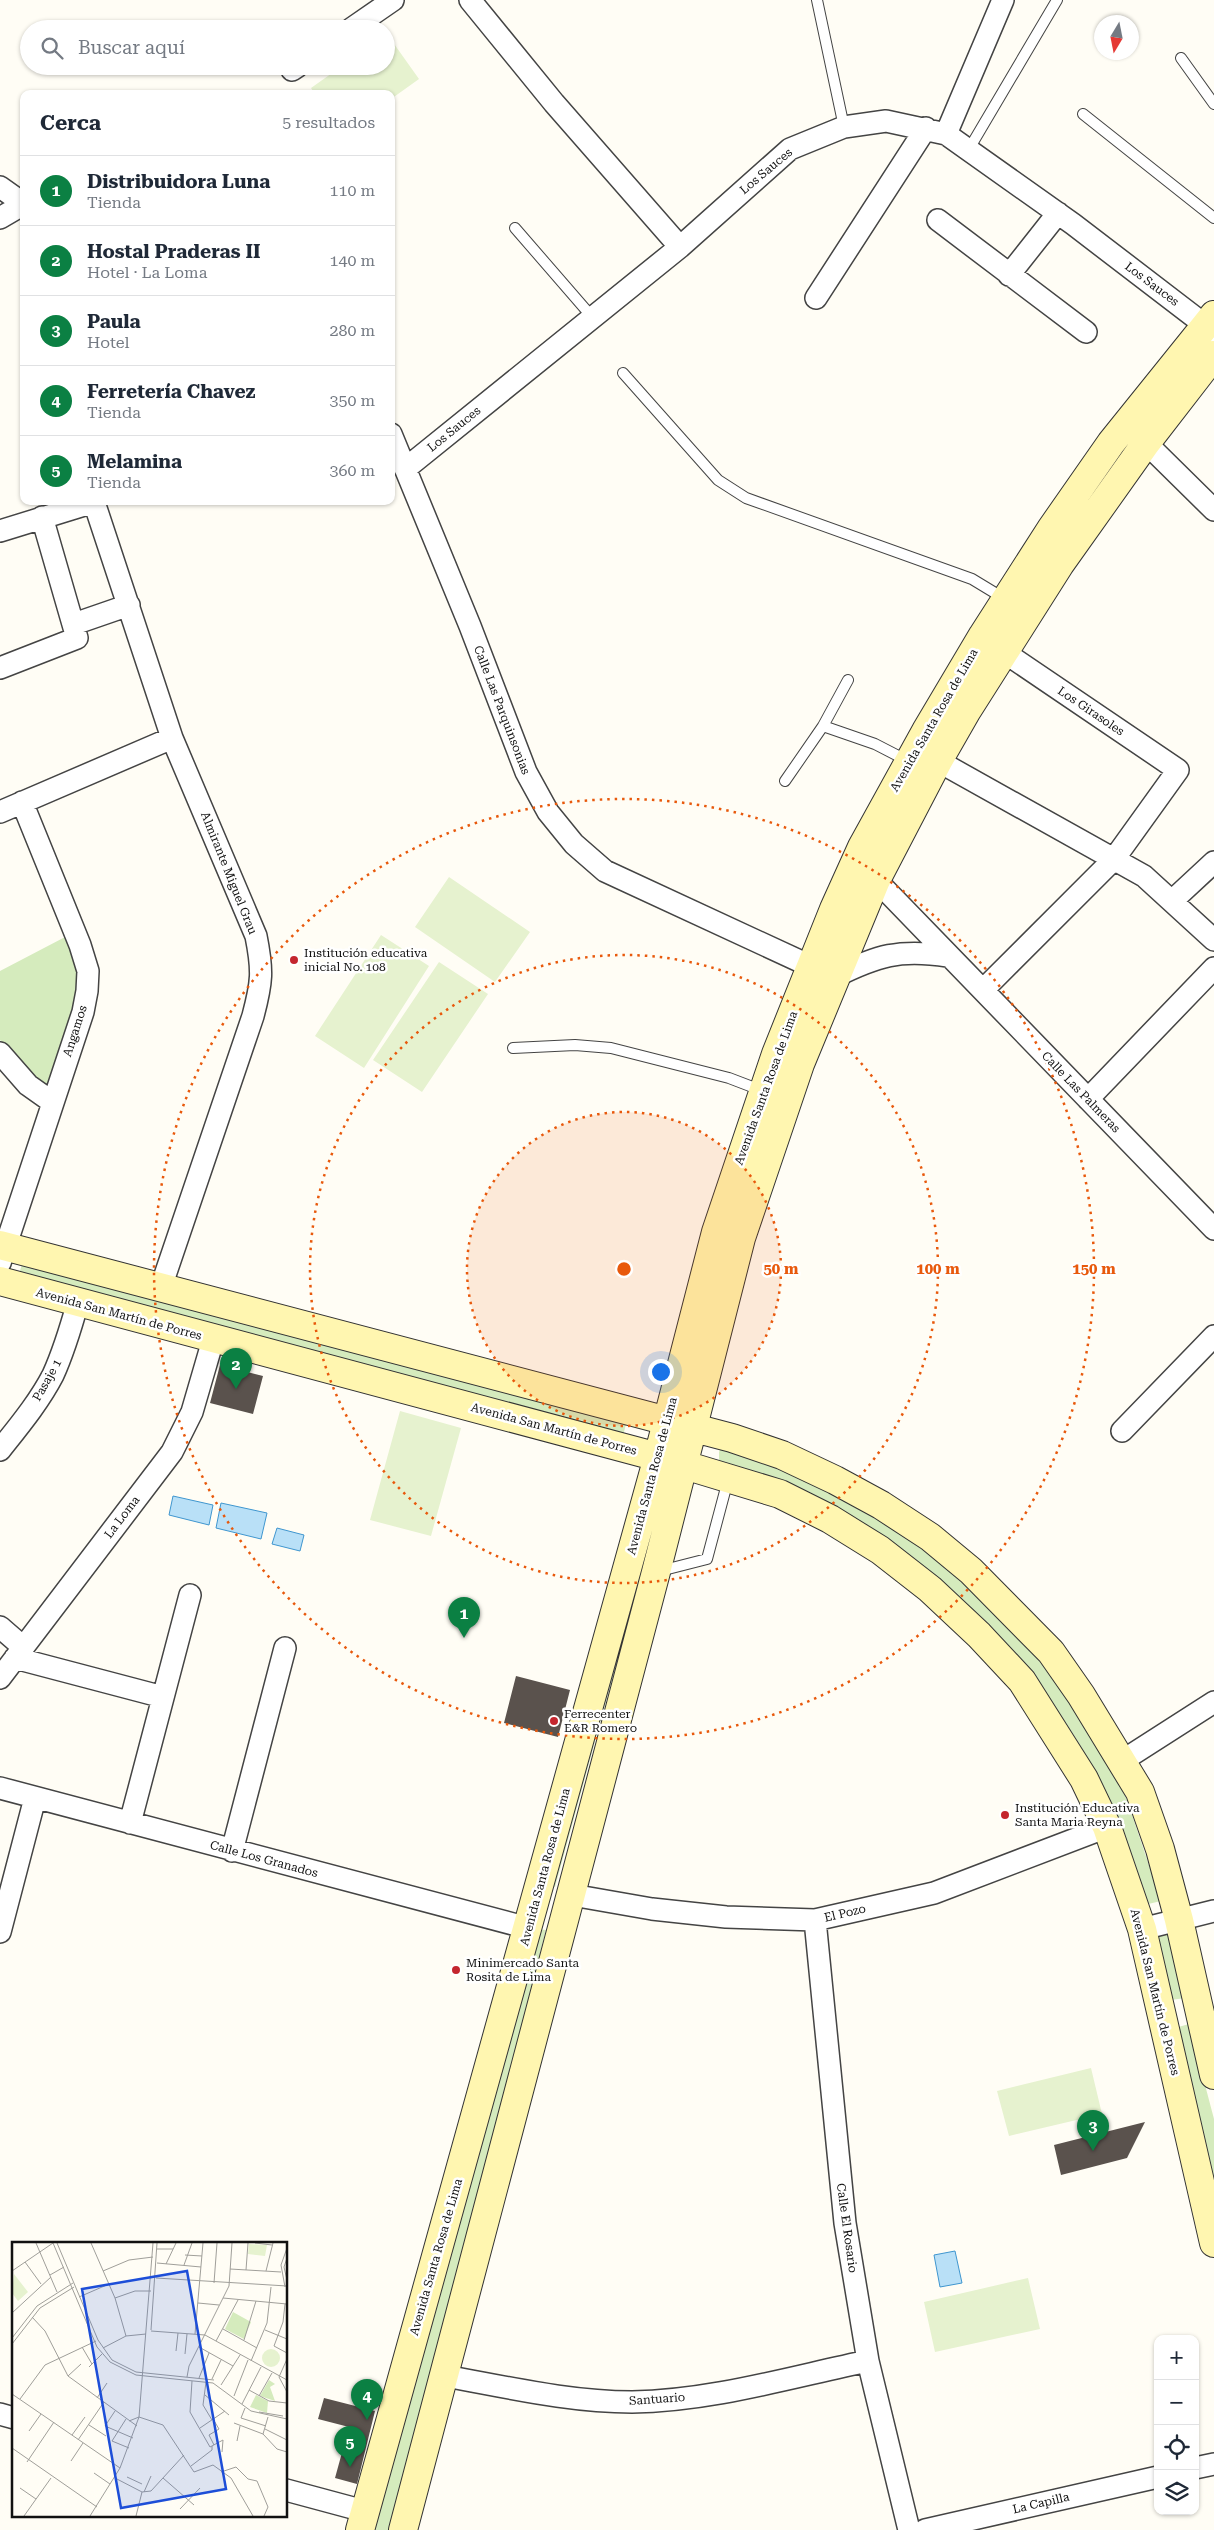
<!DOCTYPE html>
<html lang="es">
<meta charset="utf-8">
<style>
:root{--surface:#fff;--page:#f2f2f3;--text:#1f2937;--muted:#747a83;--line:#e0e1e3;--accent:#0b8043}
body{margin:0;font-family:"Roboto Serif",serif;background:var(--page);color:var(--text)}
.controls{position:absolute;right:15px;bottom:15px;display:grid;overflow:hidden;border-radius:10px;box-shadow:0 1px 4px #0004}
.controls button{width:45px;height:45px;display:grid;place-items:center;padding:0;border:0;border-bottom:1px solid var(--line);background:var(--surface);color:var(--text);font:25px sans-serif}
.compass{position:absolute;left:1094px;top:15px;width:45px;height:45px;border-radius:50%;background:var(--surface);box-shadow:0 1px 4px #0004;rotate:190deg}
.you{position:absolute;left:660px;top:1371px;width:18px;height:18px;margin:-12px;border:4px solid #fff;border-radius:50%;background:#1a73e8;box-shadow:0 0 0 8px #1a73e833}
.badge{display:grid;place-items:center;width:32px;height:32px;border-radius:50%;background:var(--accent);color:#fff;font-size:16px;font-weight:700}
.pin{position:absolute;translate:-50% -41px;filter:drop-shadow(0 1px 2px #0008)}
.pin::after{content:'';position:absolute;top:26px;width:18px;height:15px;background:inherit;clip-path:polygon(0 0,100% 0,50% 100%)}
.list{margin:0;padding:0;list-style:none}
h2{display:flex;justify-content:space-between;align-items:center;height:65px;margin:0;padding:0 20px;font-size:21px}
h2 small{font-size:16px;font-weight:400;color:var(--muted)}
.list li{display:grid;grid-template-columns:32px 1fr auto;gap:15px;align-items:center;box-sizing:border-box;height:70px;padding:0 20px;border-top:1px solid var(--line)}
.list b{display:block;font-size:19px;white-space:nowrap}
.list p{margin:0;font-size:16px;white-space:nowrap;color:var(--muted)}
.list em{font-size:16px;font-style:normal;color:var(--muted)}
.icon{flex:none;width:28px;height:28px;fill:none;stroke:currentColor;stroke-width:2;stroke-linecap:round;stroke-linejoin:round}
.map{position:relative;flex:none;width:1214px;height:2530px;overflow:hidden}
.search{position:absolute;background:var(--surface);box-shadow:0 1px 4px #0004;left:20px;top:20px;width:375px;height:55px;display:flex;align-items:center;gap:12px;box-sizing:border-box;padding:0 18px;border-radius:28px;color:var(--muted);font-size:19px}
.panel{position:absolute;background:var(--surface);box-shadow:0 1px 4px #0004;left:20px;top:90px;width:375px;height:415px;border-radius:10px}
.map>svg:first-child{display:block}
</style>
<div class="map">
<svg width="1214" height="2530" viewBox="0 0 1214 2530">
<rect width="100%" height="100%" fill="#fffdf5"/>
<path fill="#d5ebbd" d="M 67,936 L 78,966 L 80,991 L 51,1080 L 45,1084 L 37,1082 L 0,1040 L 0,971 Z
M 23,1261 L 628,1416 L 623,1436 L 19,1274 Z
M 724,1441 L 802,1470 L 920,1538 L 1001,1612 L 1050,1672 L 1102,1747 L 1127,1800 L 1161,1901 L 1144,1905 C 1131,1867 1120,1828 1104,1791 C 1058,1687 946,1572 848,1515 C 808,1491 763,1476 719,1461 L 719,1452 Z
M 654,1492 L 663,1494 L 555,1887 L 548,1884 Z
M 537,1929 L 546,1930 L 391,2530 L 375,2530 Z
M 1171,1930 L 1186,1998 L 1170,2000 L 1153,1935 Z
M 1189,2024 L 1214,2119 L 1214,2189 L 1175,2028 Z"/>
<path fill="#e6f2cf" d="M 387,34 L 419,79 L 391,99 L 391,94 L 315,94 L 311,88 L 342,66 L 386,66 Z
M 449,877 L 530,932 L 495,982 L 415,927 Z
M 381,935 L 429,966 L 364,1068 L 315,1036 Z
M 439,962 L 488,994 L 422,1092 L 373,1060 Z
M 400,1411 L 461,1428 L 431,1536 L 370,1520 Z
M 1091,2068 L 1102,2114 L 1009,2136 L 997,2091 Z
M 1028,2278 L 1040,2329 L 935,2352 L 924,2302 Z"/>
<path fill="#b9e0f7" stroke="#3f96cf" d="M 173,1496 L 213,1505 L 209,1525 L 169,1515 Z
M 221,1503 L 267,1513 L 261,1539 L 216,1528 Z
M 277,1528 L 304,1535 L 300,1551 L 272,1544 Z
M 955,2251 L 962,2283 L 940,2287 L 934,2255 Z"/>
<path fill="#5a524d" d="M 220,1365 L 263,1376 L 253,1414 L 210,1403 Z
M 516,1676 L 570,1690 L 558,1737 L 504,1723 Z
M 1145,2122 L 1127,2158 L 1061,2175 L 1054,2145 Z
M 324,2398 L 375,2411 L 357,2484 L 335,2478 L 349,2427 L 318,2419 Z"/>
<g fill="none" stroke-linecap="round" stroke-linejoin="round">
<g stroke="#444" stroke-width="12">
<path id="service" d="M 817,0 L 844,127
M 1181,58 L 1214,104
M 1083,114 L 1214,218
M 969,149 L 1057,0
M 515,228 L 593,318
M 623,373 L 718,480 L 746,498 L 972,579 L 1005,599
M 823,726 L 848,680
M 785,781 L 823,726 L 875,744 L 908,761
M 513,1048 L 575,1045 L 611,1048 L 729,1078 L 763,1091
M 660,1571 L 707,1559 L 728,1480"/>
</g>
<g stroke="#444" stroke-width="24">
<path id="minor" d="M 470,0 L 554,103 L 680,247
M 351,29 L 393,0
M 292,70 L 298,66
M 946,134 L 1003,0
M 0,187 L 24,204
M 0,218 L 24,204
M 938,220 L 1086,332
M 1009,275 L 1058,213
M 816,298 L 926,128
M 391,434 L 470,626 L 526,772 L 548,812 L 574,844 L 605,871 L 834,977 C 878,955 899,949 948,956
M 1146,443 L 1214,510
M 405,469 L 680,247 L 790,149 L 844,127 L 886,121 L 946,134 L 1073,224 L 1214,332
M 0,531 L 94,502 L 172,738 L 256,936 C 263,971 262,982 253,1016 L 161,1287
M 74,624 L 129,605
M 0,668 L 77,638 L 42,517
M 938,761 L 1144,876 L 1214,940
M 0,812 L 172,738
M 876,880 L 1214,1229
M 1172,901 L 1214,862
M 983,990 L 1114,859 L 1178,770 L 1004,652
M 0,1053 L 28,1085 L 52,1102
M 1088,1099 L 1214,968
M 0,1263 L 83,1012 L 87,991 L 88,971 L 80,945 L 22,802
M 1122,1431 L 1214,1336
M 0,1450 C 19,1426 39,1402 53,1375 C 64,1351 71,1327 78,1302
M 0,1627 L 23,1647
M 15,1658 L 163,1697
M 0,1678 L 172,1452 L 192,1412 L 213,1340
M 1122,1761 L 1214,1702
M 0,1788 L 528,1928
M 130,1823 L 190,1595
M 232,1851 L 285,1648
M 572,1895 L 652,1909 L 726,1917 L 815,1920 L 934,1893 L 1107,1827
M 815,1920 L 845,2223 L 868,2361 L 909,2530
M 1142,1929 L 1214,1911
M 0,1932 L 35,1798
M 445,2376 C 507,2387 569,2402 632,2402 C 711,2401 791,2377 868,2361
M 0,2414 L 14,2418
M 1195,2468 L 1214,2464
M 286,2490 L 364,2511
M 925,2530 L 1158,2477"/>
</g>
<g stroke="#333" stroke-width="30">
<path id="secondary" d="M 0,1245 L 732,1438 L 782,1455 L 835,1480 L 881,1505 L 930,1537 L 971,1571 L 1051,1652 L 1081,1695 L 1140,1792 L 1160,1849 L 1179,1920 L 1214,2075
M 0,1281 L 658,1457 L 780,1494 L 830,1519 L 880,1550 L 930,1589 L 979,1635 L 1022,1681 L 1084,1779 L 1107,1827 L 1142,1929 L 1214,2243
M 360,2530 L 658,1457 L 716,1232 L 776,1054 L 834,909 L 862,847 L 926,731 L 983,635 L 1051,529 L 1111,443 L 1214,315
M 403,2530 L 656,1572 L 741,1238 L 800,1064 L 876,880 L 938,761 L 966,712 L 1060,564 L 1146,443 L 1214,355"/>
</g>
<use href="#service" stroke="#fff" stroke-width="10"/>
<use href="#minor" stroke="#fff" stroke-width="21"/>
<use href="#secondary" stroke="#fff6b0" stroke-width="28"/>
</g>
<circle cx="624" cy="1269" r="157" fill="#e8590c" fill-opacity=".12"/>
<g fill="none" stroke="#e8590c" stroke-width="2.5" stroke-dasharray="2.5 5">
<circle cx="624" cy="1269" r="157"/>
<circle cx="624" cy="1269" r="314"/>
<circle cx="624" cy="1269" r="470"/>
</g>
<g fill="#c4262e" stroke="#fff" stroke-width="2">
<circle cx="294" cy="960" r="5"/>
<circle cx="554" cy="1721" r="5"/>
<circle cx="1005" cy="1815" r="5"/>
<circle cx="456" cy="1970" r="5"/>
</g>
<g text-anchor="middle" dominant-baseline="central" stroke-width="5" stroke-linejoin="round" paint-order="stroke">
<g font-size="12" fill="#111" stroke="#fff">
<text transform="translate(766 171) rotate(-40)">Los Sauces</text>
<text transform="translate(1152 284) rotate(37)">Los Sauces</text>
<text transform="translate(454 429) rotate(-39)">Los Sauces</text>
<text transform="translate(502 710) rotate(69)">Calle Las Parquinsonias</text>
<text transform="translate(1091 711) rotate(34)">Los Girasoles</text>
<text transform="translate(934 720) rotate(-60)">Avenida Santa Rosa de Lima</text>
<text transform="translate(229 873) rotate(68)">Almirante Miguel Grau</text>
<text transform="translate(75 1031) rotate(-72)">Angamos</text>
<text transform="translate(766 1088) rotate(-70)">Avenida Santa Rosa de Lima</text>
<text transform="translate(1081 1092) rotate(46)">Calle Las Palmeras</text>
<text transform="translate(119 1314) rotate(15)">Avenida San Martín de Porres</text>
<text transform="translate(47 1380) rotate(-61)">Pasaje 1</text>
<text transform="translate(554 1429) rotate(15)">Avenida San Martín de Porres</text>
<text transform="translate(652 1476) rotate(-75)">Avenida Santa Rosa de Lima</text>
<text transform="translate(122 1517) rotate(-53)">La Loma</text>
<text transform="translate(264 1859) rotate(15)">Calle Los Granados</text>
<text transform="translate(545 1867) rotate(-75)">Avenida Santa Rosa de Lima</text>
<text transform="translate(845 1913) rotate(-13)">El Pozo</text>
<text transform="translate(1155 1992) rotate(76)">Avenida San Martín de Porres</text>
<text transform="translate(847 2228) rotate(82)">Calle El Rosario</text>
<text transform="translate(436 2257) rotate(-74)">Avenida Santa Rosa de Lima</text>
<text transform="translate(657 2399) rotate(-4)">Santuario</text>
<text transform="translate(1041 2503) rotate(-13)">La Capilla</text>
</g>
<g font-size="12" fill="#111" stroke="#fff" text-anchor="start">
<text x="304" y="953">Institución educativa<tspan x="304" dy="14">inicial No. 108</tspan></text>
<text x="564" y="1714">Ferrecenter<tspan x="564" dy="14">E&amp;R Romero</tspan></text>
<text x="1015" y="1808">Institución Educativa<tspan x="1015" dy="14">Santa Maria Reyna</tspan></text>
<text x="466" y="1963">Minimercado Santa<tspan x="466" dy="14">Rosita de Lima</tspan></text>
</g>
</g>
<g transform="translate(12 2242)">
<rect width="275" height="275" fill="#fffdf5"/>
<path d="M 221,70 L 239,80 L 232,97 L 213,87 ZM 257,138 L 263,142 L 258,145 L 263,159 L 248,154 ZM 244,153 L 256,159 L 255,171 L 238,165 Z" fill="#d5ebbd"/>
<path d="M 237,2 L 255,3 L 253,14 L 236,12 ZM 2,32 L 16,50 L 6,59 L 0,51 ZM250 116a9 9 0 1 1 18 0a9 9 0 1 1-18 0Z" fill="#e6f2cf"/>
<path fill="none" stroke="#a09f9a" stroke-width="1" d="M 24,1 L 45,50M 41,1 L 85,105 L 98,120 L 124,133 L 201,141 L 239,169 L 275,177M 45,1 L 86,98 L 100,118 L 124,130 L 202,138M 79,1 L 103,56 L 114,94M 243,1 L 260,3M 145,7 L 161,7M 173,13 L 190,14M 275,16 L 272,25 L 275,38M 13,20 L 29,42M 145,21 L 189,25M 154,22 L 164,1M 172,23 L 180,1M 218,27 L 269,30M 234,28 L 236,1M 0,29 L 41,1M 91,29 L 117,18 L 141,15M 254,29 L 261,1M 38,33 L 52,25M 144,36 L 275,44M 202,41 L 205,1M 273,45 L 269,23 L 275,6M 67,55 L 97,42M 103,56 L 123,49 L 139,49M 211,56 L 275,62M 186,61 L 207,63M 273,62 L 271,80 L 262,104 L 275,111M 0,71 L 39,35M 20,75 L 33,89 L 56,134 L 125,184M 211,87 L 245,106M 139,88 L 145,1M 253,88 L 275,97M 139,89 L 193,93 L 275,138M 183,92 L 191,1M 0,96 L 25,64 L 61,41M 232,98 L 244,59M 204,99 L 226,58M 0,102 L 28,66 L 62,45M 70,105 L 80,122M 187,105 L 221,124M 91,106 L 114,94 L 134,92M 164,109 L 166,91M 173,112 L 175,92M 275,117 L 267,135 L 275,150M 239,119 L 255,81 L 259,45M 77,125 L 90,112M 56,134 L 69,122M 175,135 L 177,124 L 217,44 L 220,1M 187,136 L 197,111M 200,137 L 209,118M 180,139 L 178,170 L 198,205 L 211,198 L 210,210M 194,140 L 191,163 L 200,178M 209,143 L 228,113M 237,148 L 257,159 L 275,161M 0,152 L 108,226M 193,153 L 217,173M 222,154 L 236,118M 247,154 L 260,131M 85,156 L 95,141M 8,157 L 33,123 L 84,99M 230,162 L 249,125M 233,166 L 229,176 L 254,184M 103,169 L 93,184 L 121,196M 247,170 L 271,174M 114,177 L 100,199 L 117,206M 201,177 L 207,187 L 197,193 L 202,203M 117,179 L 127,175 L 151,183 L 182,230 L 201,223 L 219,236 L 241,274M 222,181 L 251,192 L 265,207 L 275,210M 77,183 L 94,194M 188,186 L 213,169M 253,187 L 275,198M 17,189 L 29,172M 251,192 L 256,175M 60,193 L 73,175M 66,198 L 92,160M 225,199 L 228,184M 0,206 L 85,265M 59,219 L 71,201M 15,220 L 42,180M 179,224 L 200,208 L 200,204M 209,230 L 224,225 L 236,237 L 245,239 L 256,265 L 252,274M 82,231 L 98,242M 115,235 L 130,242M 103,236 L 130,250 L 139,249 L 172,213M 151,236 L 182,263M 8,246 L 24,257M 132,250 L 139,234M 168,267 L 188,246M 12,274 L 39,236M 78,274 L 108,226 L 127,175 L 141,1M 124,274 L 130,250"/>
<path fill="#1d4ed8" fill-opacity="0.15" stroke="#1d4ed8" stroke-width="2.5" d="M 175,29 L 214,247 L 109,266 L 70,47 Z"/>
<rect width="275" height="275" fill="none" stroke="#111" stroke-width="2.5"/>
</g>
<circle cx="624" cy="1269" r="8" fill="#e8590c" stroke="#fff" stroke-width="2.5"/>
<g font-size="15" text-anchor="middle" font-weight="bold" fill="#e8590c" stroke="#fff" stroke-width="5" stroke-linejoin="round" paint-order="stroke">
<text x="781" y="1274">50 m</text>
<text x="938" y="1274">100 m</text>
<text x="1094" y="1274">150 m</text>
</g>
</svg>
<div class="controls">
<button>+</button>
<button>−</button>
<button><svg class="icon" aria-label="locate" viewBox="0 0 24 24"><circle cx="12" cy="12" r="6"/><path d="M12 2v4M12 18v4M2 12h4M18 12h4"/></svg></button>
<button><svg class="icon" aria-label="layers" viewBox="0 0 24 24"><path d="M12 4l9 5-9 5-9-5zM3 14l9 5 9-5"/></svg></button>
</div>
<svg class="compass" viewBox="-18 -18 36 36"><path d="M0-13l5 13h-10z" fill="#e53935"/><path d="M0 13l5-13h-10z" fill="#747a83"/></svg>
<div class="you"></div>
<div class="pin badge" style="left:464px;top:1638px">1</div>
<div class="pin badge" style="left:236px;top:1389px">2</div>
<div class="pin badge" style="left:1093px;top:2151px">3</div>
<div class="pin badge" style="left:367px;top:2420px">4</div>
<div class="pin badge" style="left:350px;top:2467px">5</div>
<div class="search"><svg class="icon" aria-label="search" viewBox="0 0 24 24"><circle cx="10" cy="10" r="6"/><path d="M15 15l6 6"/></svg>Buscar aquí</div>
<section class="panel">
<h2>Cerca<small>5 resultados</small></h2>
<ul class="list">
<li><span class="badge">1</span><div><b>Distribuidora Luna</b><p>Tienda</p></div><em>110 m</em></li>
<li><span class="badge">2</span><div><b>Hostal Praderas II</b><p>Hotel · La Loma</p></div><em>140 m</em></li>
<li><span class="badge">3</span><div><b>Paula</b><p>Hotel</p></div><em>280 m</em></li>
<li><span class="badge">4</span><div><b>Ferretería Chavez</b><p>Tienda</p></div><em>350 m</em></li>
<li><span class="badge">5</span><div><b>Melamina</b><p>Tienda</p></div><em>360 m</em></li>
</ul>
</section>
</div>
